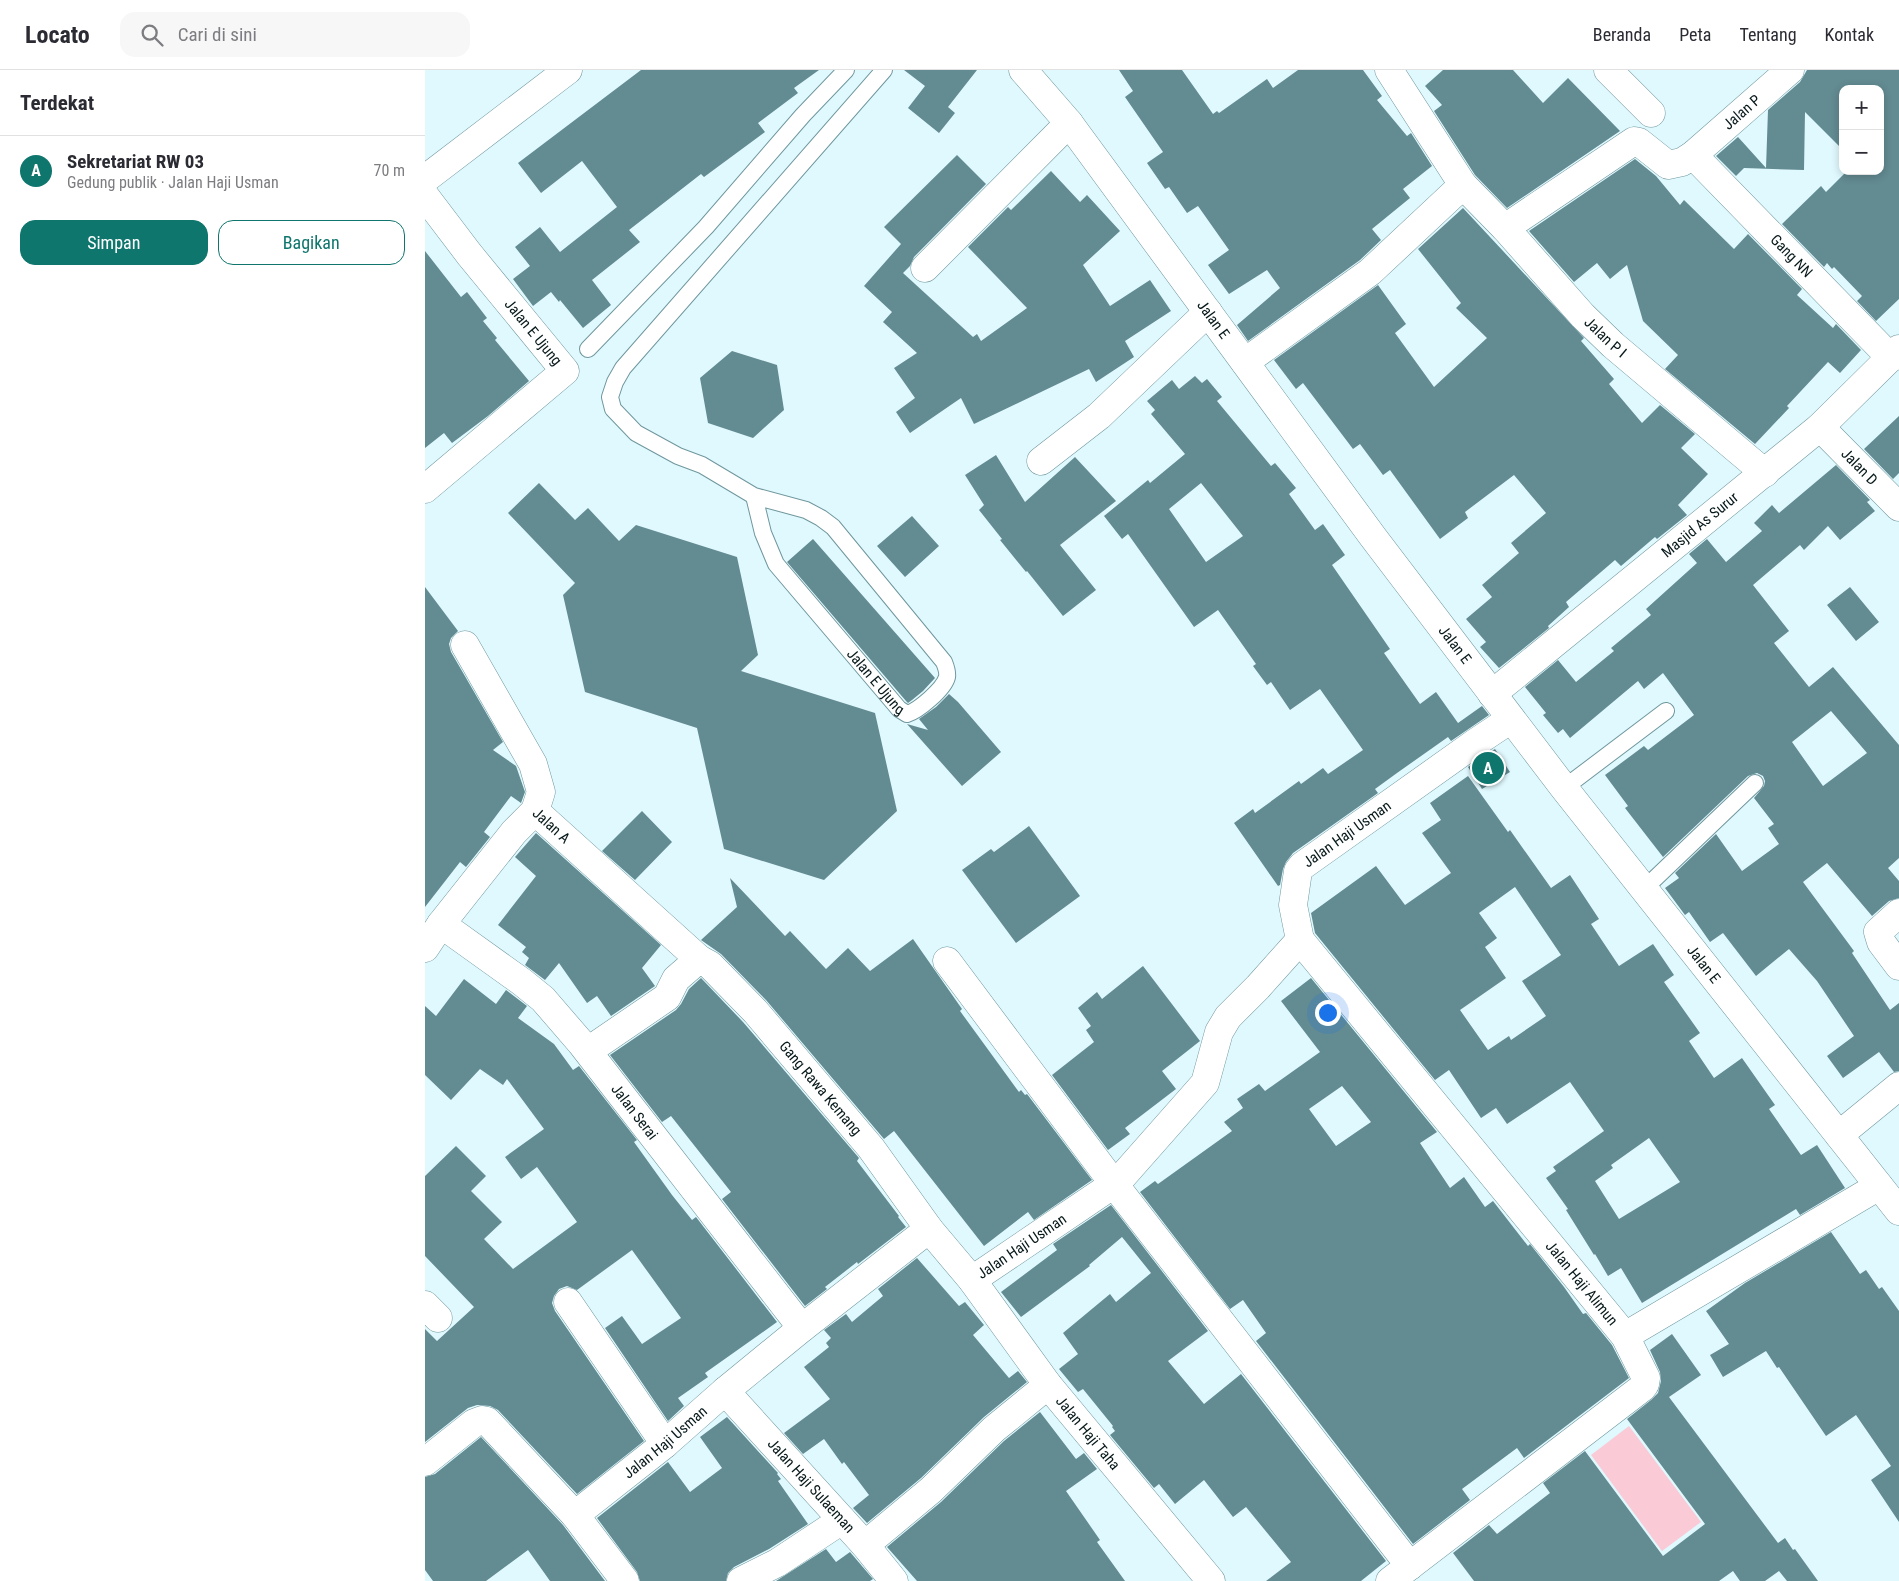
<!DOCTYPE html>
<html lang="id">
<meta charset="utf-8">
<style>
:root{--surface:#fff;--page:#f7f7f7;--text:#2b2b33;--muted:#7c7c81;--line:#e1e1e2;--accent:#0f766e}
body{margin:0;font-family:"Roboto Condensed",sans-serif;background:var(--page);color:var(--text)}
.controls{position:absolute;right:15px;top:15px;display:grid;overflow:hidden;border-radius:10px;box-shadow:0 2px 8px #0003}
.controls button{width:45px;height:45px;display:grid;place-items:center;padding:0;border:0;border-bottom:1px solid var(--line);background:var(--surface);color:var(--text);font:25px sans-serif}
.you{position:absolute;left:902px;top:942px;width:18px;height:18px;margin:-12px;border:4px solid #fff;border-radius:50%;background:#1a73e8;box-shadow:0 0 0 8px #1a73e833}
.badge{display:grid;place-items:center;width:32px;height:32px;border-radius:50%;background:var(--accent);color:#fff;font-size:16px;font-weight:700}
.pin{position:absolute;translate:-50% -50%;border:2px solid #fff;box-shadow:0 1px 5px #0006}
.list{margin:0;padding:0;list-style:none}
h2{display:flex;justify-content:space-between;align-items:center;height:65px;margin:0;padding:0 20px;font-size:21px}
h2 small{font-size:16px;font-weight:400;color:var(--muted)}
.list li{display:grid;grid-template-columns:32px 1fr auto;gap:15px;align-items:center;box-sizing:border-box;height:70px;padding:0 20px;border-top:1px solid var(--line)}
.list b{display:block;font-size:19px;white-space:nowrap}
.list p{margin:0;font-size:16px;white-space:nowrap;color:var(--muted)}
.list em{font-size:16px;font-style:normal;color:var(--muted)}
.actions{display:flex;gap:10px;padding:15px 20px}
.actions a{flex:1;padding:11px 0;border:1px solid var(--accent);border-radius:15px;text-align:center;font-size:18px;color:var(--accent)}
.actions .main{background:var(--accent);color:#fff}
.icon{flex:none;width:28px;height:28px;fill:none;stroke:currentColor;stroke-width:2;stroke-linecap:round;stroke-linejoin:round}
.map{position:relative;flex:none;width:1474px;height:1511px;overflow:hidden}
header{display:flex;align-items:center;gap:30px;box-sizing:border-box;height:70px;padding:0 25px;background:var(--surface);border-bottom:1px solid var(--line)}
header strong{font-size:24px}
nav{display:flex;gap:28px;margin-inline-start:auto;font-size:18px}
.search{width:350px;height:45px;background:var(--page);display:flex;align-items:center;gap:12px;box-sizing:border-box;padding:0 18px;border-radius:15px;color:var(--muted);font-size:19px}
main{display:flex}
aside{flex:1;background:var(--surface)}
.map>svg:first-child{display:block}
</style>
<header>
<strong>Locato</strong>
<div class="search"><svg class="icon" aria-label="search" viewBox="0 0 24 24"><circle cx="10" cy="10" r="6"/><path d="M15 15l6 6"/></svg>Cari di sini</div>
<nav><a>Beranda</a><a>Peta</a><a>Tentang</a><a>Kontak</a></nav>
</header>
<main>
<aside>
<h2>Terdekat<small></small></h2>
<ul class="list">
<li><span class="badge">A</span><div><b>Sekretariat RW 03</b><p>Gedung publik · Jalan Haji Usman</p></div><em>70 m</em></li>
</ul>
<div class="actions"><a class="main">Simpan</a><a>Bagikan</a></div>
</aside>
<div class="map">
<svg width="1474" height="1511" viewBox="0 0 1474 1511">
<rect width="100%" height="100%" fill="#e0f9fe"/>
<path fill="#facad6" d="M 1204,1356 L 1276,1452 L 1237,1481 L 1166,1385 Z"/>
<path fill="#638b92" fill-rule="evenodd" d="M 216,0 L 394,0 L 369,18 L 373,23 L 333,53 L 340,62 L 279,107 L 276,104 L 204,160 L 215,172 L 167,210 L 186,235 L 158,258 L 135,230 L 134,232 L 126,222 L 108,236 L 88,209 L 105,196 L 90,177 L 115,157 L 135,182 L 192,137 L 157,91 L 116,123 L 93,93 Z
M 479,0 L 552,0 L 523,37 L 530,43 L 514,63 L 483,38 L 500,16 Z
M 694,0 L 757,0 L 788,44 L 792,41 L 794,43 L 842,9 L 848,18 L 873,0 L 938,0 L 957,26 L 952,30 L 982,66 L 986,63 L 1007,96 L 978,119 L 985,128 L 947,159 L 956,170 L 935,190 L 823,271 L 812,255 L 855,218 L 842,200 L 804,224 L 783,195 L 804,180 L 773,136 L 762,143 L 744,117 L 740,119 L 722,93 L 738,82 L 700,27 L 708,21 Z
M 1018,0 L 1088,0 L 1118,33 L 1143,8 L 1195,61 L 1082,138 L 1050,105 L 1009,41 L 1017,35 L 1000,16 Z
M 1382,0 L 1474,0 L 1474,229 L 1451,251 L 1432,231 L 1437,226 L 1409,197 L 1407,199 L 1402,193 L 1399,197 L 1357,154 L 1396,116 L 1401,122 L 1422,101 L 1455,101 L 1455,19 L 1418,19 L 1418,80 L 1380,42 L 1379,100 L 1319,98 L 1311,106 L 1291,86 L 1313,67 L 1341,98 L 1343,40 L 1375,12 Z
M 532,85 L 561,114 L 489,187 L 485,196 L 478,203 L 548,267 L 552,264 L 556,271 L 602,238 L 543,177 L 583,137 L 586,140 L 626,101 L 655,132 L 662,125 L 695,161 L 658,195 L 685,236 L 725,210 L 746,241 L 700,271 L 709,287 L 671,312 L 664,299 L 549,354 L 536,328 L 485,363 L 471,342 L 490,328 L 469,298 L 492,283 L 458,252 L 467,242 L 439,216 L 476,174 L 459,157 Z
M 1210,89 L 1231,106 L 1255,135 L 1259,130 L 1309,179 L 1323,164 L 1377,219 L 1372,225 L 1408,258 L 1411,254 L 1436,280 L 1415,303 L 1403,292 L 1362,336 L 1364,338 L 1330,374 L 1240,299 L 1253,285 L 1218,251 L 1202,195 L 1185,209 L 1172,193 L 1149,212 L 1104,161 Z
M 1038,138 L 1159,268 L 1156,271 L 1189,309 L 1184,314 L 1217,353 L 1235,335 L 1270,364 L 1256,378 L 1283,404 L 1253,435 L 1262,445 L 1232,469 L 1230,467 L 1196,496 L 1190,490 L 1141,532 L 1144,537 L 1123,556 L 1124,558 L 1074,598 L 1055,577 L 1061,572 L 1041,549 L 1067,527 L 1057,515 L 1094,483 L 1086,473 L 1121,443 L 1089,405 L 1040,442 L 1043,448 L 1015,469 L 965,400 L 958,405 L 935,374 L 928,379 L 878,313 L 871,319 L 849,290 L 953,215 L 981,254 L 970,263 L 1009,317 L 1062,268 L 1031,238 L 1036,233 L 993,179 Z
M 0,181 L 36,227 L 42,222 L 62,248 L 58,251 L 72,268 L 70,270 L 104,311 L 63,346 L 27,373 L 19,363 L 0,378 Z
M 307,281 L 352,295 L 359,340 L 328,368 L 283,353 L 275,308 Z
M 770,306 L 777,313 L 782,309 L 797,327 L 792,331 L 846,396 L 850,393 L 871,418 L 864,424 L 890,460 L 898,454 L 920,485 L 907,495 L 965,579 L 959,583 L 995,634 L 1011,622 L 1033,653 L 1057,636 L 1064,645 L 1026,671 L 1023,667 L 972,703 L 950,719 L 953,723 L 868,783 L 861,792 L 858,799 L 855,815 L 853,816 L 809,753 L 828,739 L 830,743 L 874,711 L 876,714 L 898,698 L 903,704 L 938,680 L 895,619 L 865,640 L 846,612 L 842,615 L 828,596 L 831,594 L 793,540 L 769,557 L 703,464 L 697,469 L 679,446 L 723,410 L 725,413 L 760,384 L 726,344 L 730,340 L 722,331 L 747,310 L 754,319 ZM 776,413 L 818,466 L 781,492 L 744,439 Z
M 1474,346 L 1474,403 L 1468,409 L 1439,379 Z
M 571,385 L 600,432 L 650,387 L 691,431 L 635,475 L 671,520 L 638,546 L 602,501 L 601,502 L 575,470 L 577,469 L 554,440 L 559,435 L 540,405 Z
M 1411,395 L 1445,430 L 1442,432 L 1450,441 L 1415,470 L 1403,456 L 1379,480 L 1375,475 L 1328,515 L 1364,561 L 1349,573 L 1384,617 L 1408,597 L 1474,675 L 1474,788 L 1463,798 L 1474,811 L 1474,828 L 1464,831 L 1447,846 L 1402,793 L 1378,812 L 1429,881 L 1427,883 L 1465,940 L 1474,933 L 1474,1001 L 1469,1002 L 1454,982 L 1418,1008 L 1402,986 L 1429,966 L 1392,911 L 1364,879 L 1331,906 L 1298,863 L 1285,872 L 1264,842 L 1260,845 L 1240,818 L 1254,808 L 1250,803 L 1291,764 L 1317,801 L 1354,774 L 1343,758 L 1349,754 L 1329,728 L 1339,716 L 1340,711 L 1338,706 L 1332,703 L 1323,706 L 1238,787 L 1200,738 L 1203,736 L 1180,705 L 1219,676 L 1223,680 L 1269,645 L 1238,603 L 1219,619 L 1213,611 L 1145,668 L 1138,659 L 1133,663 L 1118,645 L 1121,643 L 1100,617 L 1133,590 L 1151,612 L 1189,581 L 1186,578 L 1226,545 L 1221,539 L 1272,493 L 1264,484 L 1282,469 L 1301,492 L 1337,461 L 1329,453 L 1347,435 L 1354,443 ZM 1406,641 L 1442,683 L 1398,716 L 1367,672 Z
M 114,413 L 150,450 L 163,438 L 194,471 L 211,455 L 312,487 L 333,585 L 316,601 L 450,643 L 472,741 L 399,810 L 299,779 L 272,658 L 160,622 L 138,525 L 150,513 L 83,443 Z
M 487,446 L 514,476 L 480,507 L 452,476 Z
M 388,469 L 510,608 L 498,621 L 487,630 L 483,633 L 481,631 L 362,492 Z
M 0,517 L 33,561 L 26,568 L 24,574 L 26,582 L 78,672 L 68,680 L 91,696 L 100,722 L 96,733 L 86,726 L 59,762 L 65,767 L 41,797 L 35,792 L 0,837 Z
M 1425,517 L 1454,552 L 1431,571 L 1402,535 Z
M 524,624 L 533,632 L 576,682 L 537,716 L 482,654 L 503,660 L 494,649 L 511,637 Z
M 1070,679 L 1085,702 L 1057,719 L 1043,697 Z
M 1043,706 L 1083,762 L 1085,760 L 1126,818 L 1145,805 L 1174,849 L 1166,854 L 1194,896 L 1228,874 L 1249,905 L 1239,912 L 1275,963 L 1264,971 L 1289,1008 L 1317,988 L 1350,1035 L 1344,1039 L 1376,1085 L 1392,1075 L 1420,1118 L 1375,1145 L 1371,1139 L 1217,1233 L 1196,1198 L 1183,1206 L 1170,1184 L 1169,1185 L 1141,1140 L 1143,1139 L 1121,1108 L 1131,1101 L 1128,1097 L 1179,1061 L 1145,1012 L 1082,1054 L 1071,1038 L 1056,1048 L 1024,1000 L 1010,1010 L 890,863 L 886,843 L 951,796 L 980,835 L 1026,803 L 997,763 L 1016,750 L 1005,733 ZM 1090,817 L 1136,885 L 1097,911 L 1121,946 L 1086,970 L 1084,966 L 1063,980 L 1035,940 L 1081,908 L 1060,877 L 1072,868 L 1054,843 ZM 1224,1068 L 1255,1112 L 1194,1149 L 1170,1111 L 1188,1098 L 1186,1095 Z
M 217,741 L 247,772 L 210,810 L 177,781 Z
M 604,756 L 655,826 L 591,873 L 537,800 L 566,779 L 569,782 Z
M 111,763 L 236,875 L 217,898 L 230,916 L 186,946 L 172,926 L 162,933 L 134,893 L 120,910 L 100,895 L 104,888 L 97,882 L 101,877 L 73,855 L 111,806 L 90,787 Z
M 305,808 L 360,866 L 365,861 L 401,899 L 423,878 L 445,901 L 488,869 L 537,939 L 535,941 L 594,1022 L 596,1020 L 600,1025 L 602,1024 L 667,1110 L 609,1150 L 603,1142 L 559,1176 L 469,1061 L 459,1069 L 341,930 L 296,884 L 276,870 L 312,837 Z
M 718,896 L 775,971 L 737,1001 L 751,1019 L 700,1058 L 705,1064 L 683,1080 L 627,1005 L 669,972 L 661,960 L 666,956 L 653,938 L 672,922 L 677,929 Z
M 276,908 L 318,952 L 434,1088 L 432,1091 L 474,1146 L 473,1147 L 481,1157 L 433,1194 L 432,1192 L 400,1217 L 402,1219 L 380,1236 L 297,1129 L 306,1122 L 246,1046 L 237,1052 L 185,985 L 251,940 L 256,934 L 264,919 Z
M 886,908 L 1012,1062 L 995,1073 L 1025,1118 L 1039,1107 L 1060,1137 L 1068,1131 L 1103,1176 L 1105,1174 L 1139,1217 L 1158,1244 L 1161,1243 L 1187,1275 L 1204,1308 L 1099,1388 L 1092,1378 L 1037,1419 L 1045,1430 L 988,1474 L 831,1271 L 841,1263 L 818,1230 L 805,1239 L 715,1122 L 730,1111 L 733,1114 L 807,1061 L 799,1052 L 818,1038 L 812,1029 L 834,1014 L 840,1021 L 895,982 L 856,931 ZM 917,1016 L 946,1052 L 911,1076 L 884,1039 Z
M 39,909 L 71,934 L 81,920 L 102,936 L 93,948 L 129,974 L 148,1000 L 154,996 L 212,1070 L 209,1072 L 247,1125 L 267,1150 L 271,1147 L 352,1252 L 280,1303 L 283,1307 L 253,1328 L 259,1336 L 243,1351 L 180,1258 L 197,1246 L 217,1274 L 256,1248 L 207,1180 L 152,1220 L 142,1216 L 134,1219 L 129,1226 L 127,1233 L 130,1241 L 219,1371 L 152,1424 L 73,1340 L 65,1336 L 52,1335 L 43,1338 L 0,1372 L 0,1259 L 12,1271 L 49,1237 L 0,1186 L 0,1106 L 31,1076 L 61,1106 L 46,1121 L 77,1152 L 59,1169 L 88,1199 L 152,1152 L 112,1097 L 96,1109 L 80,1087 L 119,1059 L 82,1009 L 78,1015 L 55,999 L 26,1030 L 0,1005 L 0,936 L 11,946 Z
M 686,1135 L 783,1261 L 743,1291 L 779,1334 L 816,1304 L 961,1491 L 936,1511 L 841,1511 L 866,1492 L 821,1437 L 808,1447 L 779,1410 L 750,1434 L 734,1414 L 729,1418 L 685,1365 L 690,1361 L 687,1357 L 688,1356 L 658,1319 L 653,1322 L 634,1299 L 653,1284 L 638,1263 L 685,1224 L 691,1232 L 726,1203 L 697,1167 L 664,1195 L 665,1196 L 596,1247 L 576,1222 L 632,1180 L 628,1174 Z
M 1406,1162 L 1435,1204 L 1441,1200 L 1454,1219 L 1457,1217 L 1474,1241 L 1474,1452 L 1446,1410 L 1466,1396 L 1431,1345 L 1401,1366 L 1354,1297 L 1352,1298 L 1341,1281 L 1298,1307 L 1285,1285 L 1304,1274 L 1281,1241 L 1320,1213 Z
M 492,1188 L 534,1236 L 540,1232 L 559,1255 L 548,1265 L 584,1308 L 593,1301 L 602,1312 L 559,1347 L 496,1408 L 442,1453 L 428,1438 L 444,1425 L 419,1392 L 417,1394 L 399,1369 L 378,1384 L 359,1363 L 405,1329 L 379,1297 L 404,1277 L 401,1273 L 406,1268 L 399,1260 L 421,1244 L 427,1252 L 458,1226 L 453,1219 Z
M 1247,1264 L 1276,1305 L 1244,1327 L 1353,1473 L 1360,1468 L 1368,1480 L 1370,1479 L 1393,1511 L 1362,1511 L 1354,1501 L 1340,1511 L 1315,1511 L 1308,1501 L 1294,1511 L 1049,1511 L 1028,1483 L 1064,1455 L 1072,1464 L 1125,1423 L 1118,1413 L 1160,1381 L 1238,1486 L 1280,1454 L 1202,1349 L 1226,1330 L 1233,1323 L 1236,1311 L 1235,1302 L 1225,1280 Z
M 615,1342 L 651,1389 L 659,1383 L 672,1399 L 641,1421 L 675,1470 L 672,1472 L 700,1511 L 492,1511 L 462,1477 L 516,1432 L 579,1371 Z
M 302,1347 L 353,1403 L 352,1404 L 356,1409 L 353,1411 L 383,1454 L 344,1479 L 309,1497 L 303,1503 L 301,1511 L 215,1511 L 212,1502 L 172,1448 L 243,1392 L 265,1422 L 297,1398 L 275,1367 Z
M 56,1367 L 138,1455 L 180,1511 L 125,1511 L 103,1480 L 61,1511 L 8,1511 L 0,1500 L 0,1407 L 10,1404 Z
M 401,1479 L 411,1492 L 425,1482 L 448,1509 L 445,1511 L 351,1511 Z"/>
<g fill="none" stroke-linecap="round" stroke-linejoin="round">
<g stroke="#6f979e" stroke-width="18">
<g id="lane">
<path d="M 163,279 L 281,157 L 378,45 L 421,0"/>
<path id="s1" d="M 329,426 L 338,463 L 351,494 L 474,639 L 482,644 C 493,641 519,619 522,607 C 523,602 521,597 519,592 L 408,457 L 396,448 L 381,440 L 329,426 L 277,395 L 253,386 L 211,363 L 188,339 L 185,327 L 190,312 L 198,298 L 459,0"/>
<path d="M 1139,718 L 1241,641"/>
<path d="M 1219,819 L 1330,713"/>
</g>
</g>
<g stroke="#6f979e" stroke-width="29">
<g id="street">
<path id="s2" d="M 598,0 L 644,53 L 948,467 L 1139,718 L 1474,1141"/>
<path d="M 964,0 L 1038,115"/>
<path d="M 1183,0 L 1226,43"/>
<path id="s3" d="M 1268,85 L 1466,288"/>
<path d="M 0,109 L 143,0"/>
<path id="s4" d="M 0,126 L 44,184 L 140,301 L 0,419"/>
<path id="s5" d="M 1080,158 L 1209,71 L 1214,72 L 1243,95 L 1257,92 L 1268,85 L 1365,0"/>
<path d="M 500,198 L 644,53"/>
<path id="s6" d="M 820,292 L 945,202 L 1038,115 L 1080,158 L 1158,246 L 1188,275 L 1340,403"/>
<path id="s7" d="M 1395,357 L 1474,437"/>
<path d="M 616,391 L 674,346 L 783,242"/>
<path id="s8" d="M 1067,624 L 1395,357 L 1474,279"/>
<path id="s9" d="M 110,741 L 274,889 L 285,895 L 330,941 L 446,1078 L 504,1159"/>
<path d="M 1474,843 L 1453,862 L 1456,872 L 1474,896"/>
<path id="s10" d="M 16,854 L 97,912 L 118,929 L 156,973 L 377,1258"/>
<path id="s11" d="M 875,870 L 1200,1266 L 1221,1308 L 1220,1314 L 1217,1318 L 965,1511"/>
<path d="M 0,878 L 16,854 L 89,762 L 110,741 L 116,722 L 108,694 L 40,575"/>
<path d="M 522,891 L 689,1114 L 985,1496"/>
<path d="M 163,981 L 242,927 L 251,909 L 274,889"/>
<path d="M 1414,1065 L 1474,1016"/>
<path id="s12" d="M 547,1210 L 689,1114 L 697,1107 L 780,1013 L 794,962 L 803,947 L 833,917 L 875,870 L 868,835 L 873,801 L 877,796 L 1050,673 L 1086,649"/>
<path d="M 143,1232 L 240,1374"/>
<path d="M 0,1235 L 13,1248"/>
<path d="M 1200,1266 L 1454,1116"/>
<path id="s13" d="M 300,1321 L 440,1475 L 469,1511"/>
<path id="s14" d="M 0,1392 L 49,1353 L 57,1350 L 62,1351 L 150,1445 L 240,1374 L 300,1321 L 377,1258 L 504,1159 L 547,1210 L 623,1315 L 786,1511"/>
<path d="M 150,1445 L 200,1511"/>
<path d="M 440,1475 L 506,1420 L 569,1359 L 623,1315"/>
<path d="M 316,1511 L 352,1493 L 417,1450"/>
</g>
</g>
<use href="#lane" stroke="#fff" stroke-width="16"/>
<use href="#street" stroke="#fff" stroke-width="28"/>
</g>
<g text-anchor="middle" dominant-baseline="central" stroke-width="4" stroke-linejoin="round" paint-order="stroke">
<g font-size="15" fill="#07181a" stroke="#e0f9fe">
<text stroke="none"><textPath href="#s5" startOffset="290">Jalan P</textPath></text>
<text stroke="none"><textPath href="#s3" startOffset="141">Gang NN</textPath></text>
<text stroke="none"><textPath href="#s2" startOffset="314">Jalan E</textPath></text>
<text stroke="none"><textPath href="#s4" startOffset="174">Jalan E Ujung</textPath></text>
<text stroke="none"><textPath href="#s6" startOffset="490">Jalan P I</textPath></text>
<text stroke="none"><textPath href="#s7" startOffset="56">Jalan D</textPath></text>
<text stroke="none"><textPath href="#s8" startOffset="268">Masjid As Surur</textPath></text>
<text stroke="none"><textPath href="#s2" startOffset="719">Jalan E</textPath></text>
<text stroke="none"><textPath href="#s1" startOffset="226">Jalan E Ujung</textPath></text>
<text stroke="none"><textPath href="#s9" startOffset="22">Jalan A</textPath></text>
<text stroke="none"><textPath href="#s12" startOffset="615">Jalan Haji Usman</textPath></text>
<text stroke="none"><textPath href="#s2" startOffset="1124">Jalan E</textPath></text>
<text stroke="none"><textPath href="#s9" startOffset="399">Gang Rawa Kemang</textPath></text>
<text stroke="none"><textPath href="#s10" startOffset="272">Jalan Serai</textPath></text>
<text stroke="none"><textPath href="#s12" startOffset="60">Jalan Haji Usman</textPath></text>
<text stroke="none"><textPath href="#s11" startOffset="444">Jalan Haji Alimun</textPath></text>
<text stroke="none"><textPath href="#s14" startOffset="919">Jalan Haji Taha</textPath></text>
<text stroke="none"><textPath href="#s14" startOffset="321">Jalan Haji Usman</textPath></text>
<text stroke="none"><textPath href="#s13" startOffset="128">Jalan Haji Sulaeman</textPath></text>
</g>
</g>
</svg>
<div class="controls">
<button>+</button>
<button>−</button>
</div>
<div class="you"></div>
<div class="pin badge" style="left:1063px;top:698px">A</div>
</div>
</main>
